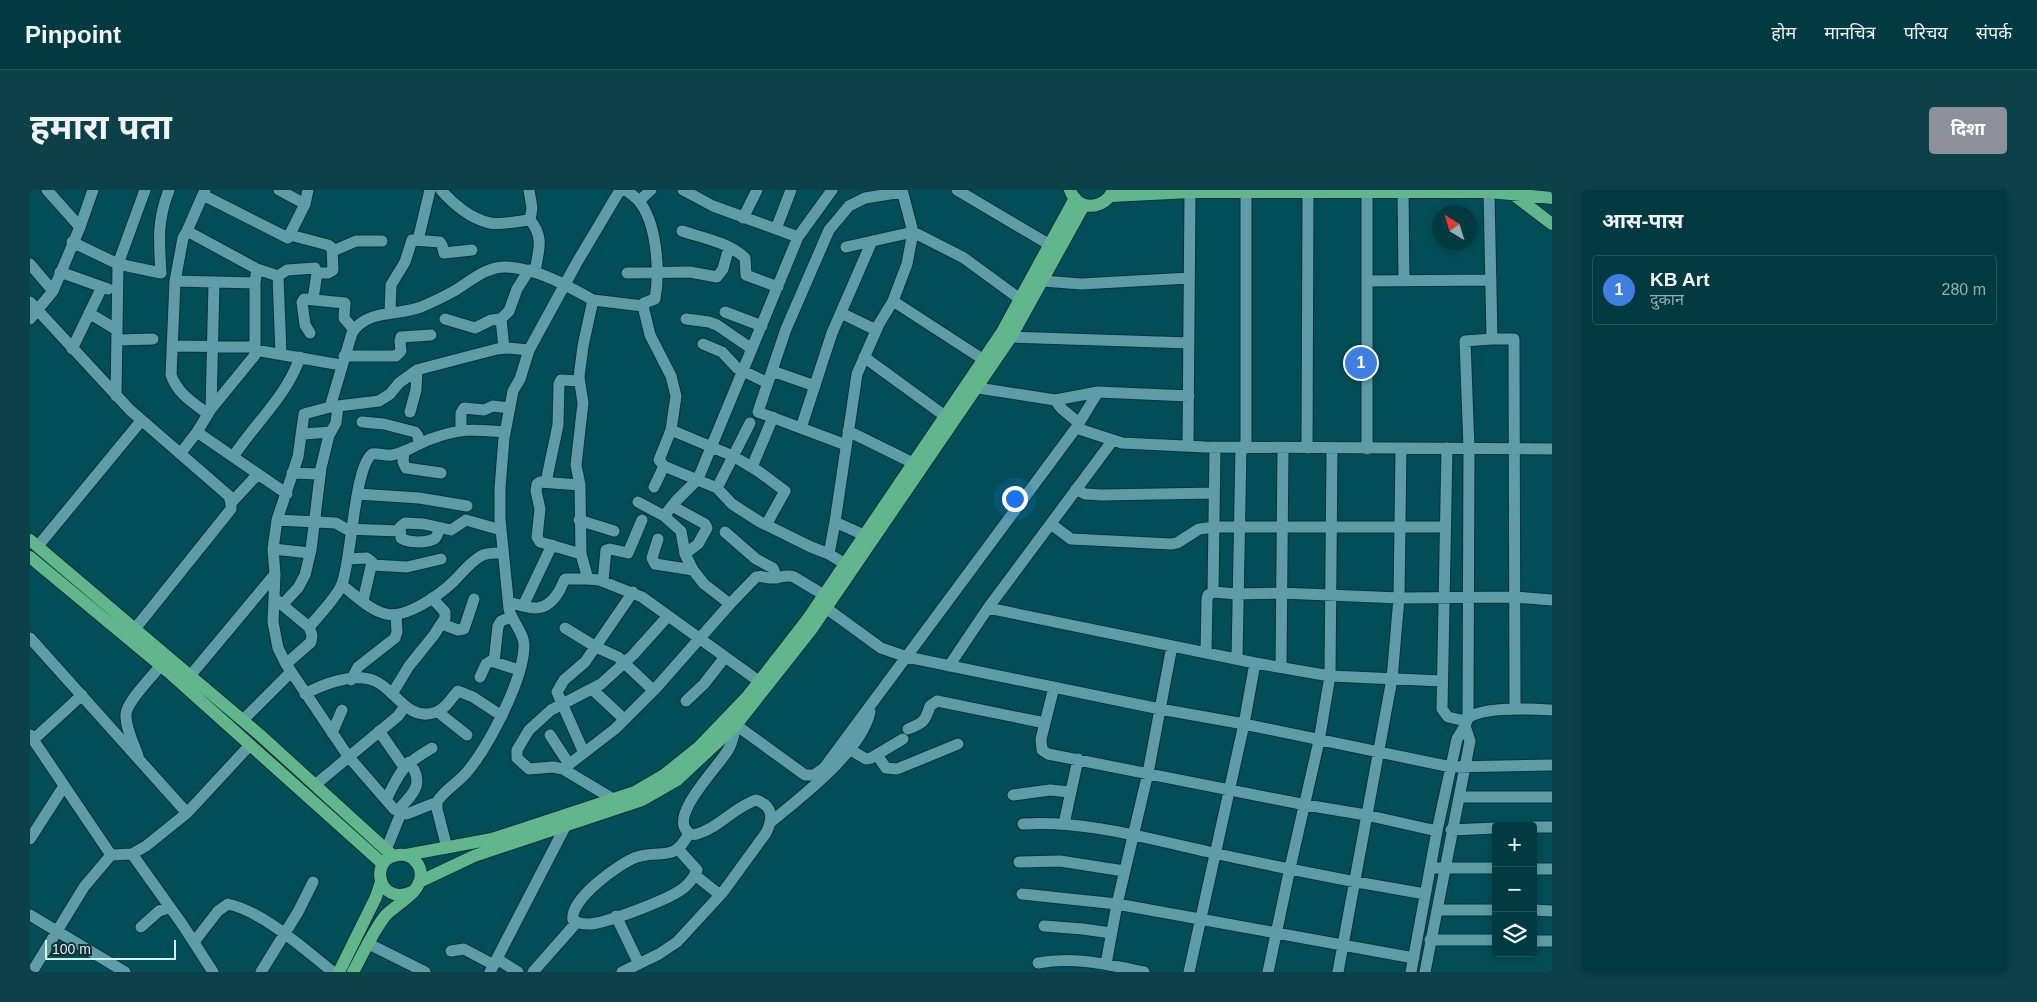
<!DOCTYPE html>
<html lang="hi">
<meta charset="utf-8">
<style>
:root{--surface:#023a42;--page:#0c4149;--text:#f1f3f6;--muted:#96adb2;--line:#23545b;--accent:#8c9099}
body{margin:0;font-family:Arial,"Noto Sans Devanagari",sans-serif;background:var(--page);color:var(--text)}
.controls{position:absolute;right:15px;bottom:15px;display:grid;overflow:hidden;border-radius:5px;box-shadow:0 2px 8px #0003}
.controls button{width:45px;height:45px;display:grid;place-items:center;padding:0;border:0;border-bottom:1px solid var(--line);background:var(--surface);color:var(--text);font:25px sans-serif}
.compass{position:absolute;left:1402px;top:15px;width:45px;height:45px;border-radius:50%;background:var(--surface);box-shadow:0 2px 8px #0003;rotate:322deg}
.scale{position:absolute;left:15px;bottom:12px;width:131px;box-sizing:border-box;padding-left:5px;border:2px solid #d4f3f9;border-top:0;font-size:14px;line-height:18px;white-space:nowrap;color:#d4f3f9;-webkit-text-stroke:4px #153034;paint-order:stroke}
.you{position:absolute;left:984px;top:308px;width:18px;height:18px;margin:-12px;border:4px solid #fff;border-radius:50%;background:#1a73e8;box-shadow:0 0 0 8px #1a73e833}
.badge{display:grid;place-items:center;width:32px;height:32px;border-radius:50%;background:var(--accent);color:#fff;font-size:16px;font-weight:700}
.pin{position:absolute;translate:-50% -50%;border:2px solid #fff;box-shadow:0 1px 5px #0006}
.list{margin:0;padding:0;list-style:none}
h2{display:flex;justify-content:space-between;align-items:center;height:65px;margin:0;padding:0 20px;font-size:21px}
h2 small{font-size:16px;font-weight:400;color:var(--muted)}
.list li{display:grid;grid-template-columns:32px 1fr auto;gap:15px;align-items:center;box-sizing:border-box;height:70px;margin:0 10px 10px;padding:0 10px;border:1px solid var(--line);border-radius:5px}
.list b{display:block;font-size:19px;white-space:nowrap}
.list p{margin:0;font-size:16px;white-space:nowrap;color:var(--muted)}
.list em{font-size:16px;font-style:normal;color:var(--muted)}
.icon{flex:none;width:28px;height:28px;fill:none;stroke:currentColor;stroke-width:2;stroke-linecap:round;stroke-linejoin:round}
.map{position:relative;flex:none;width:1522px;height:782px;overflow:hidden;border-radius:5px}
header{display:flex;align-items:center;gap:30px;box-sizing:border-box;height:70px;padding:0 25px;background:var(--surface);border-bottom:1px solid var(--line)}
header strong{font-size:24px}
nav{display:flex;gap:28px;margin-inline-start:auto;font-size:18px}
.intro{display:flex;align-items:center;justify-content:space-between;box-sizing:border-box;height:120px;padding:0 30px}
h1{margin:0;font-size:35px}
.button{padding:12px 22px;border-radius:5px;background:var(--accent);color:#fff;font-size:18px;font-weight:700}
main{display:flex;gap:30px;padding:0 30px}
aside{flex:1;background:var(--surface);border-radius:5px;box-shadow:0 2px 8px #0003}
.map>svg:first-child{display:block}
</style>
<header>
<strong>Pinpoint</strong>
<nav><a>होम</a><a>मानचित्र</a><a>परिचय</a><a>संपर्क</a></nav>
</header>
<div class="intro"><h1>हमारा पता</h1><a class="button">दिशा</a></div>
<main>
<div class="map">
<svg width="1522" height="782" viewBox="0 0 1522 782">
<rect width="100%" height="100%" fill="#024e58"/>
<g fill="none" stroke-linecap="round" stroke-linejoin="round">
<g stroke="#0f3036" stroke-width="13">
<path id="minor" d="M 115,0 L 88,74 L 131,83 C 129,50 127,31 139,0
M 175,0 L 157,41 L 227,79 L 225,93
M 249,0 L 275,14
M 411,0 C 423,14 441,29 460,33 C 472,35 488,31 500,30
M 499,0 L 502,18 L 500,30
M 596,0 C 600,3 604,6 608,10 C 627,32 630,81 625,109 L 614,113 L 613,116 L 620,145 L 641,186 L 646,206 L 641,240 L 703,266 L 728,281 L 755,301 L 736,335
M 653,0 L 683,16 L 768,47
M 927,0 L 1020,55
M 1216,2 L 1216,258
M 1373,2 L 1374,91
M 173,5 L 258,48 L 275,14 L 278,0
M 609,11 L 621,0
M 713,28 L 727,0
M 500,30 C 515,48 508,61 505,82
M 50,37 L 63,0
M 746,39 L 761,0
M 652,41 C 673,48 698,52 715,68 L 716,85 L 748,97
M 260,45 L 298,55 L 302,58 L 303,80 L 298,83 L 287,83
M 388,50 L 400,0
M 42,52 L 88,74 L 86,206
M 816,57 L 883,42 L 934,68 L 990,109
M 303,61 L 326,51 L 352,51
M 0,74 L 23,101
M 227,79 L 248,86 L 251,164
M 30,82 L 78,99
M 597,83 L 660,82 L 687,87 L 693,79 L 699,57
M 248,86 L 257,80 L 285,78 L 287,83 L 283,109
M 145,91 L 153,48 L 157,41
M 1013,91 L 1051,94 L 1159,88
M 1337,91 L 1461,90
M 563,110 L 613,116
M 863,111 L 954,170
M 0,112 L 100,220 L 199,306 L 201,313 L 201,319 L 100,445
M 695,122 L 732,136
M 59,123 L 87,140
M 360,123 L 361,95 L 375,72 L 382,50 L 410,52 L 412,55 L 414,63 L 442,60
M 811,123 L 846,140
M 0,129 L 23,101 L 50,37 L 17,0
M 415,129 L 445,138 L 461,130 L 471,129 L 479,121 L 487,99 L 499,80
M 471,129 L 474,158
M 656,129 L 679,132 L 687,135 L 722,159
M 280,143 L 275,135 L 272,112 L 274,109 L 315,113 L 314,128 L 324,140
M 981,147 L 1159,153
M 1462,149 L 1484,149 L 1485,519
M 87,150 L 123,149
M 673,154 L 692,162 L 707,178 L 738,193
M 142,156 L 225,157
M 42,159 L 72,97
M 225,160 L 311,175
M 314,166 L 366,166 L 371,161 L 370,151 L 371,147 L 401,145
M 834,167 L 915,226
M 742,181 L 785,196
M 948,198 L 1025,210 L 1032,219 L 1049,233
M 1025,210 L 1068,202 L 1159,206
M 300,217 L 322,143 C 337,119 367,126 391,117 C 403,112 415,106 426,100 C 442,90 457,76 477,77 C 508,79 536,95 563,110 L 553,156 L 549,187 L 553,213 L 546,275 L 550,295 L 551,364 L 558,389 L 569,390 L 612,407 L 730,492
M 181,219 L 184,93
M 380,222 L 386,200 L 387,180
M 332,232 L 354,234 L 385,242 L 388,246 L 389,254
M 771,238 L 802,143 L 842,51
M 1046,238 L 1092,253 L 1175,257 L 1522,259
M 431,240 L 431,223 L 434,218 L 454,220 L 463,216 L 480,218
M 641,240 L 629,270 L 634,276 L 687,298 L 702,314 L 730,332 L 781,357 L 799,364 L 815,374
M 818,241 L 883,273
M 167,242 L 257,304
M 273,244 L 301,242
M 816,255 L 728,222 L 756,139 L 799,40 L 819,16 L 835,8 L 872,2
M 1158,256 L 1160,2
M 1277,258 L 1278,2
M 1417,258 L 1412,519 L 1418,527 L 1436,531
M 1337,259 L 1337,2
M 374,261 L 373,272 L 376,278 L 411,283
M 150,264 L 167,242 L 181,219 L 225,165 L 225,93 L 145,91 L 141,185 C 148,204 162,212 178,224
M 203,267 C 225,233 257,206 270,167
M 722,277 L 743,227
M 262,283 L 289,284
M 516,292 L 528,235 L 529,194 L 531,190 L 549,191
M 550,295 L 510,292 L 507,294 L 506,301 L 510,319 L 507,347 L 510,352 L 551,364
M 624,297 L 634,276
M 687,298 L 720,233
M 1046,299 L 1055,304 L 1072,305 L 1184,303
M 328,304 L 389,308 L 437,316
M 608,312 L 634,326
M 201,313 L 228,284
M 642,316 L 675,334 L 677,338 L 668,354 L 655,364
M 247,330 L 306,333 L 316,339 L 370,341
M 549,330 L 584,341
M 1021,334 L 1041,349 L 1141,354 L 1147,353 L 1169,339 L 1185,337 L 1415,337
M 409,338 C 408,342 408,347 404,349 C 396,353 378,353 371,348 L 370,337 L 375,333 L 394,334 L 421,340 L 436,330 L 471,340
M 695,342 L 726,369 L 743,378 L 747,388
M 834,345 L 805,332 L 827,184 L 849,134 L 863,111 L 877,74 L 883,42 L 872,0
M 628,349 L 622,368 L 625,374 L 663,380
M 8,356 L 111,231
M 243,359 L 280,363
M 799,364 L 805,332
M 318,369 L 337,368 L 342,372 L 333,411
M 342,375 L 377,377 L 411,369
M 573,391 L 576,360 L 580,359 L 598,363 L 612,330
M 312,395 C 325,405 341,421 356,424 C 376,429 409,405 423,392 C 432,383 440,372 451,366 C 458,362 465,363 473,363
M 1183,402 L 1185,257
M 244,408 L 279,437 C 288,427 308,405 312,394 C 322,367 324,278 342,264 C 349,263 355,266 362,265 C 375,263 386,255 398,250 C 429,238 444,239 475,242
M 479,412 C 499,418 514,425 528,403 C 531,399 532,394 535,389 L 558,389
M 700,414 L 674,394 L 663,380 L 655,364 L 651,341 L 634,326 L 646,311 L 668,289 L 768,47 L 802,0
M 252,415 L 268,398 L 275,385 L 281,360 L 291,278 L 299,245 L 306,233 L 308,216
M 493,416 L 522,355
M 796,418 L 851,458 L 877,467 L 1130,519 L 1214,534 L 1421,577 L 1522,575
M 958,418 L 1083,250
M 412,434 L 428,440 L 434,439 L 444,409
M 535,438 L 566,457 L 588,467 L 623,500
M 0,448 L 157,623
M 1176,462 L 1177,409 L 1178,405 L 1183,402 L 1207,404 L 1251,403 L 1369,408 L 1485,407 L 1522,410
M 1207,469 L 1211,257
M 464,472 L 468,436 L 471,431 L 481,427
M 256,474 L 281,452 L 282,445 L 279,437
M 919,476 L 958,418 L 1225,473 L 1300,486 L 1412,491
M 1251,477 L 1253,258
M 160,486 L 245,384
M 450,487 L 456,474 L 461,471 L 489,480
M 321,490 L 328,477 L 365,448 L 367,442 L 366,425
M 1024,497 L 1011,549 L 1012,560 L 1018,564 L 1276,615 L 1336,625 L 1407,641
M 562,499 L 594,529
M 275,504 C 293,494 325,482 345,491 C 365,499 378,533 406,522 C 416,519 421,508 428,501 L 443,507 L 472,526
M 362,504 L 379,476 L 404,445 L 415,428 L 415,422 L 402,408
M 656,511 L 674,494 L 695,467
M 408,522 L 437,545
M 1438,528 C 1454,516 1502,519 1522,520
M 213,530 L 261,482
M 878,539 C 893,533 895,532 900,516 L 907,511 L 1015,533
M 349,541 L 374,577
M 302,543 L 312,520
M 0,545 L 81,665 L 54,697 L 2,782
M 520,545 L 539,574
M 3,550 L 52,505
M 819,559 L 836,569 L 841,568 L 873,549
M 554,563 L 527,502 L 534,490 L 555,472 L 603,402
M 847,565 L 856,578 L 867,579 L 928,554
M 108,566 C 104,554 95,537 96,524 C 97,511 123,486 131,475
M 533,579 L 585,539 L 626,498 L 700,414 L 726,387 C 733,385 737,389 743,388 C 751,388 756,384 764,387 L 794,405
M 285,595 L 368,526 L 375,516
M 983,605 L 1020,600 L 1040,602
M 1429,607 L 1522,607
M 583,609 L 533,579 L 523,577 L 499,579 L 487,568 L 487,560 L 499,540 L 521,520 L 571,494 L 603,465 L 638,426
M 356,610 C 371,579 373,575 402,558
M 407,612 L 377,624 L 364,619 L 318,566 L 256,474 L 248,458 L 243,432 L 245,384 L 243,359 L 247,330 L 268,267 L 274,224 L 300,217 L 349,211 L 360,204 L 369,193 L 387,180 L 394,178 L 467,159 L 477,158 L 499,160
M 367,621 C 383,604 396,594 379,572
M 741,632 C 772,606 831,562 840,522
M 993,634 C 1054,630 1120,649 1179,662 C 1251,678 1323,692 1395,704
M 1034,634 L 1048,569
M 1503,637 L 1522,637
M 1421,640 L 1466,638
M 0,649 L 34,596
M 417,658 L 407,619 L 407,612 C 414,600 428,593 437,582 C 458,557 495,488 494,454 C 493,441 482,432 479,419 L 470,329 L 470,298 L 474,248 L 483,201 L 490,189 L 499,160 L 546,74 L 590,0
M 648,659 L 667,680 C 665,686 661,691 656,696 C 644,708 575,734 558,734 C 553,734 547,733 543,730 C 539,710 589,673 607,667 C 632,659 644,673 659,643
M 356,660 L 371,623
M 102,664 L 152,734 L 183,782
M 81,665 L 102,664 L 116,656 L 157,623 L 220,555
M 989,672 L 1030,671 L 1094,681
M 1407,678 L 1466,678
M 1503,679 L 1522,679
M 665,685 L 690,705
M 992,704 L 1087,714 L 1384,768
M 1408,720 L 1466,720
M 1503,720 L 1522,721
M 0,725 L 95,782
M 586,726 L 609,774
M 1014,736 L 1053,739 L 1081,743
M 111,737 L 129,721 L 140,717
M 1400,750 L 1466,750
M 1503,751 L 1522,751
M 164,752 L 188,721 L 198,714 C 234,722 275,760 303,782
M 339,754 L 395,782
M 421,761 L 434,759 L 464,775
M 467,769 L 488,782
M 1008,773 C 1044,766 1079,775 1114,782
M 1076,774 L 1087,714 L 1118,583 L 1142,456
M 231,782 L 268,722 L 283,692
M 460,782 L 535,637
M 503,782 L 547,732
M 592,782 L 629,764 L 647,752 L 693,702 L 736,643 C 743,629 744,616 726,610 C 704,617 689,638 667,644 C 663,645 659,644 657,641 C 640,624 689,576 698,560 C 703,553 704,543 706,535 L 775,585 L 784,585 L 794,578 L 1046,238 L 1068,202
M 1159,782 L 1214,534 L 1225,473
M 1238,782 L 1260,678 L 1289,551 L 1300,486 L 1302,259
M 1308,782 L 1362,489 L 1369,408 L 1371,259
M 1381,782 L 1407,641 L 1427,549 L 1435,536 L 1438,528 L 1439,258 L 1435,151 L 1462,149 L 1459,2
M 1395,782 L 1440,551 L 1435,536"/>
</g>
<g stroke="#0f3036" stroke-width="14">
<path id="major" d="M 1040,0 C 1048,22 1075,20 1083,0
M 1484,5 L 1522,34
M 1081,6 L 1160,2 L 1459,2 L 1522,8
M 0,350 L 230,545 L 363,666
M 0,367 L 142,485 L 353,674
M 376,665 L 462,649 L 605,602 L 634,585 L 669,557 L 717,507 L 777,430 L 972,142 L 1045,8
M 389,692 L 444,666 L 612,610 L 647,590 L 706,535 L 781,440 L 981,147 L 1054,15
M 309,782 L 346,707 L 351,692
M 323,782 C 332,766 344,739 356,725 C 366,715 384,706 389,693 C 392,685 391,677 385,671 C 381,666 374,664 368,665 C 338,668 348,717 382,702"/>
</g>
<use href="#minor" stroke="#5e9da7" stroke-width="11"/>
<use href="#major" stroke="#61b68d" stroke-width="12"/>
</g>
</svg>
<div class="controls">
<button>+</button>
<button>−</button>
<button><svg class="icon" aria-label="layers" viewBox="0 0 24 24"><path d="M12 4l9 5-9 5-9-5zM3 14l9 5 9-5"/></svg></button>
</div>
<svg class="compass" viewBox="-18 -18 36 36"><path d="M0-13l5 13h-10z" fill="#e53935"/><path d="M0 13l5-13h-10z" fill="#96adb2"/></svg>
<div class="scale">100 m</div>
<div class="you"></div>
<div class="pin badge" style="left:1331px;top:173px;background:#3f7fe0">1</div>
</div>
<aside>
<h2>आस-पास<small></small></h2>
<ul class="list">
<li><span class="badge" style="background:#3f7fe0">1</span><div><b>KB Art</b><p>दुकान</p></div><em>280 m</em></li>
</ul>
</aside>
</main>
